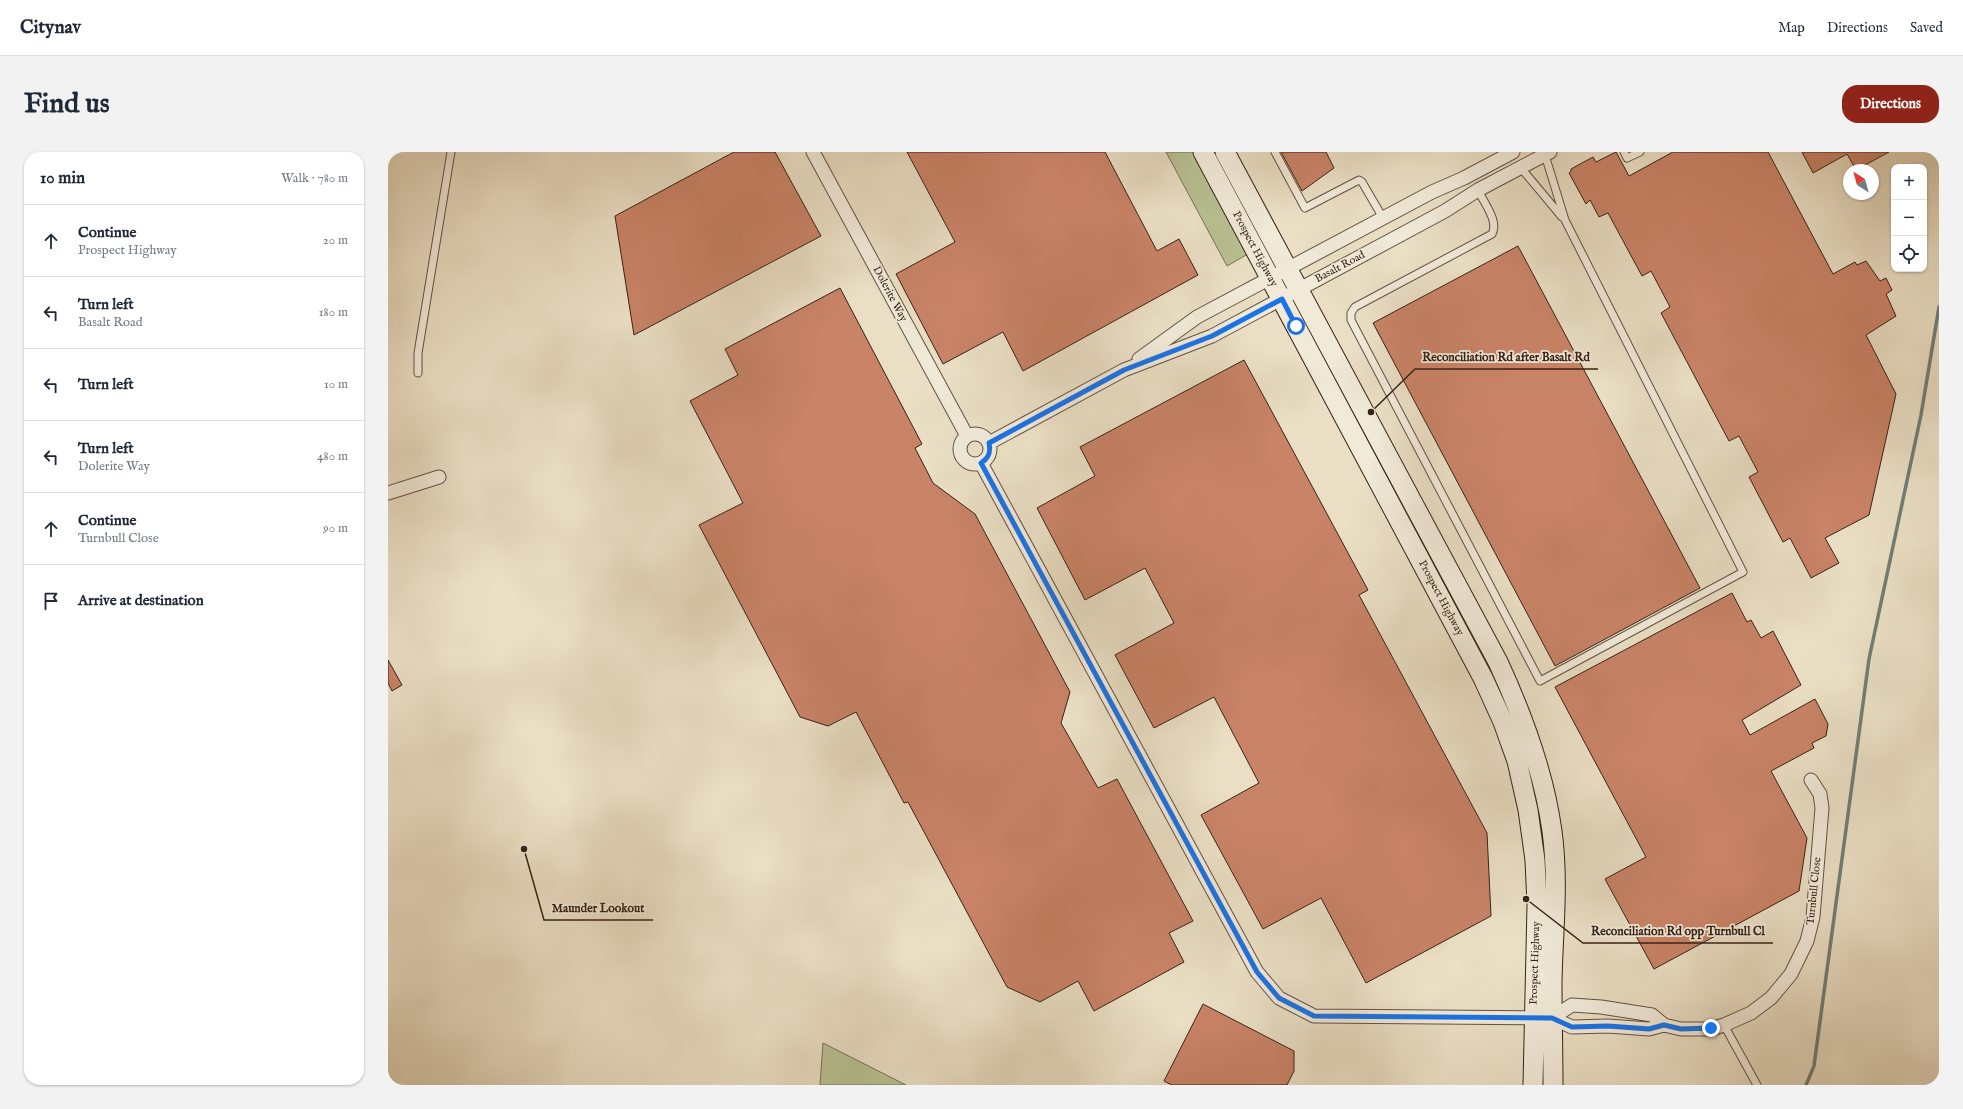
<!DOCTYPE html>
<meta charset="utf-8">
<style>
:root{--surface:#fff;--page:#f2f2f3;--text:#1f2937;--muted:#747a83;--line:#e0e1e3;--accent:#8f2418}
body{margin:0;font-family:"IM FELL English",serif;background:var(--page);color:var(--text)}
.controls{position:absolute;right:12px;top:12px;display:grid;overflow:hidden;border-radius:8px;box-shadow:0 1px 3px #0004}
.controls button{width:36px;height:36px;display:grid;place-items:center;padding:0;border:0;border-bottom:1px solid var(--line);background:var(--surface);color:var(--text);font:20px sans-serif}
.compass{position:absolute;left:1455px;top:12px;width:36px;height:36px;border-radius:50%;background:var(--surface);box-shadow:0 1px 3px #0004;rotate:323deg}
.stop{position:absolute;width:12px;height:12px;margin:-9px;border:3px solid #1a73e8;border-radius:50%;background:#fff}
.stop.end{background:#1a73e8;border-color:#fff;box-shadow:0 1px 4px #0008}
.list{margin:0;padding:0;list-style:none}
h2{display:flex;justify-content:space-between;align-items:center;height:52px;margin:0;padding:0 16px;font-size:17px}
h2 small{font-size:13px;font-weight:400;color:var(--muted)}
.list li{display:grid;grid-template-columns:26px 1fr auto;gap:12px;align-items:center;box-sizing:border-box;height:72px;padding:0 16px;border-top:1px solid var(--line)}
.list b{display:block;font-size:15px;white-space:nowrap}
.list p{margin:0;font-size:13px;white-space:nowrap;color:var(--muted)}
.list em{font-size:13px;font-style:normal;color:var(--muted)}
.icon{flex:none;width:22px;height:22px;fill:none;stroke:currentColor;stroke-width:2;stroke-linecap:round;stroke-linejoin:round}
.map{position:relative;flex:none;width:1551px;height:933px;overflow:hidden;border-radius:16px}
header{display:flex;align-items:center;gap:24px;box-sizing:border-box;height:56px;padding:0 20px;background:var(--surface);border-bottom:1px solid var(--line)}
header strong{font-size:19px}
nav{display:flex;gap:22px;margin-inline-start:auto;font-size:14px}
.intro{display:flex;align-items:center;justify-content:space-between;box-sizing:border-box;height:96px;padding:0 24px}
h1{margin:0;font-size:28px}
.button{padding:10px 18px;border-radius:16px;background:var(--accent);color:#fff;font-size:14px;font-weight:700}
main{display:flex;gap:24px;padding:0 24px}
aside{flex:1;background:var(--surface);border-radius:16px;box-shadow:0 1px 3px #0004}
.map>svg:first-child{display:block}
</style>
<header>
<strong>Citynav</strong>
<nav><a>Map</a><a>Directions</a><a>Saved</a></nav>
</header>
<div class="intro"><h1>Find us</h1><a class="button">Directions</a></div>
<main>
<aside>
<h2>10 min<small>Walk · 780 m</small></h2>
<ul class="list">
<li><svg class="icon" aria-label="ahead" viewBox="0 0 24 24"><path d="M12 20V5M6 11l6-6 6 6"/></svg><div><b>Continue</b><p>Prospect Highway</p></div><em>20 m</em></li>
<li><svg class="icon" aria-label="left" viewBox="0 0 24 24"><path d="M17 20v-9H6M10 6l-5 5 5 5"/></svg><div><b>Turn left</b><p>Basalt Road</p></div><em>180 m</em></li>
<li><svg class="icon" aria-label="left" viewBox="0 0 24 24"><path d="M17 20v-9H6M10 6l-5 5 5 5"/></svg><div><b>Turn left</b></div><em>10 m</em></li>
<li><svg class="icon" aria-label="left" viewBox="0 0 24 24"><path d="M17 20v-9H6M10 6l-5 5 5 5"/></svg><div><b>Turn left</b><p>Dolerite Way</p></div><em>480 m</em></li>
<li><svg class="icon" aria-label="ahead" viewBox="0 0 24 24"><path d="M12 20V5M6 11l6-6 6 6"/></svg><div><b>Continue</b><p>Turnbull Close</p></div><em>90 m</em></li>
<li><svg class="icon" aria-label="arrive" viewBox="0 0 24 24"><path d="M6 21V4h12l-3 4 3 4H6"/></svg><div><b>Arrive at destination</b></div></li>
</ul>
</aside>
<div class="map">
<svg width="1551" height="933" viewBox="0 0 1551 933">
<rect width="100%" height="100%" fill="#eadfc5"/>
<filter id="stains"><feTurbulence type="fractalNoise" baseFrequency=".005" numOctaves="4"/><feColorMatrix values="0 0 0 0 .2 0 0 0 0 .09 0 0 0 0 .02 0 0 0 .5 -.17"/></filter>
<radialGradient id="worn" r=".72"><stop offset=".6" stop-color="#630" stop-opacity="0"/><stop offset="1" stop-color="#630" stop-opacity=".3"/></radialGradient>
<path fill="#b8c193" stroke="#787255" d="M 778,0 L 806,0 L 860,102 L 839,114 Z
M 435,891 L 518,933 L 432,933 Z"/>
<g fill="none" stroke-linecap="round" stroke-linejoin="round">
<path stroke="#717f76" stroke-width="3.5" d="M 1418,933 L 1426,914 L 1481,507 L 1533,263 L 1551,155"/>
</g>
<path fill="#c98367" stroke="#372217" d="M 346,0 L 387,0 L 433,84 L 246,183 L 227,64 Z
M 519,0 L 717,0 L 769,99 L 791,87 L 810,123 L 635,219 L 615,180 L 555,212 L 508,122 L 567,90 Z
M 893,0 L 938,0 L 946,16 L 914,39 Z
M 1228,0 L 1241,24 L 1285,0 L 1380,0 L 1445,122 L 1467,110 L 1469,113 L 1478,109 L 1492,129 L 1498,126 L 1504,138 L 1498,142 L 1508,164 L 1478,183 L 1508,242 L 1481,363 L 1437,386 L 1451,411 L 1423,426 L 1402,386 L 1395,390 L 1361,325 L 1370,320 L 1351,284 L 1341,289 L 1273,161 L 1282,155 L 1263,119 L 1254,124 L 1220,61 L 1211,65 L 1202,48 L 1198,52 L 1181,21 L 1183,19 L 1183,17 L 1205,5 L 1208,10 Z
M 1414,0 L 1501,0 L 1468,18 L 1459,2 L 1425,21 Z
M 1130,94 L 1312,436 L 1167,514 L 985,171 Z
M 452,136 L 534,292 L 527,296 L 545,331 L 587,362 L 682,540 L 673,571 L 710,636 L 729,627 L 805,769 L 781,781 L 796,810 L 706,859 L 690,829 L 652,850 L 619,835 L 520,650 L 516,651 L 468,560 L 440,574 L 412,565 L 311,373 L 355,351 L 302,249 L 350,223 L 337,197 Z
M 856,208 L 980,438 L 971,443 L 1099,681 L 1103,764 L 978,831 L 933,746 L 875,777 L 813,663 L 871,631 L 826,545 L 766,576 L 727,503 L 786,471 L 757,416 L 697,448 L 649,356 L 707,324 L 692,295 Z
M 1344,441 L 1359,470 L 1363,468 L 1373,486 L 1385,479 L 1413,533 L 1354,568 L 1362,583 L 1427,547 L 1440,572 L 1438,584 L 1424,591 L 1426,596 L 1383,619 L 1419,686 L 1411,739 L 1266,817 L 1217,727 L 1258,705 L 1167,535 Z
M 0,508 L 14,533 L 4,539 L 0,531 Z
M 815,852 L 906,899 L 906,919 L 899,933 L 784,933 L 776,929 Z"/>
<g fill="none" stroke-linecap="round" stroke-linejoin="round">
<g stroke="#645142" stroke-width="9">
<path id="service" d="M 887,0 L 917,56 L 971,28 L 974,30 L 995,66
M 1236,0 L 1239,6 L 1252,0
M 1133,16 L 1174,65
M 1090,38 C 1096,51 1111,69 1104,82 L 967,155 L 963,161 L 963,168 L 1152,529 L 1355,420 L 1177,68 L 1157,3
M 30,221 L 30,201 L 63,0
M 1336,873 L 1369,933"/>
</g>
<g stroke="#645142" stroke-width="15">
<path id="minor" d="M 425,0 L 579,284
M 751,207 L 809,165 L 1044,40 L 1076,26 L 1125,0
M572 297a15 15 0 1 1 30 0a15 15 0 1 1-30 0Z
M 601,291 L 736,218 L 824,184 L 1057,59 L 1090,38 L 1162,0
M 593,311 L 869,820 L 891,846 L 926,864 L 1164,866 L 1184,875 L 1220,874 L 1261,877 L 1276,873 L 1293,877 L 1323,877 L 1336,873 L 1363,861 L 1383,846 L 1403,822 L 1419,789 L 1425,765 L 1434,656 L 1432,642 L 1423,628
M 0,341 L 51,325
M 1164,866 L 1184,853 L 1213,855 L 1264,863 L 1276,873"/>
</g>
<g stroke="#372217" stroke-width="21">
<path id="secondary" d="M 815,0 L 1095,526 L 1115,570 L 1129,609 L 1140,658 L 1147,708 L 1149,753 L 1145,933
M 837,0 L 1110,510 C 1135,564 1156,620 1164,679 C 1171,730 1165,779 1164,830 C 1164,864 1165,899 1165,933"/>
</g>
<use href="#service" stroke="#f1ead9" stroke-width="7"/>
<use href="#minor" stroke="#f1ead9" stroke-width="13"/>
<use href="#secondary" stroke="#f1ead9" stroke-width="19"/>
</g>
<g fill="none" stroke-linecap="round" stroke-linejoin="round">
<path stroke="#1a73e8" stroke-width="5" d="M 908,174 L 894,147 L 824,184 L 736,218 L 601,291 C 603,300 601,306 593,311 L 869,820 L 891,846 L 926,864 L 1164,866 L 1184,875 L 1220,874 L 1261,877 L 1276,873 L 1293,877 L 1323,876"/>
</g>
<g text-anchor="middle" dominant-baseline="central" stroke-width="3.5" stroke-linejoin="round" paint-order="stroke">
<g font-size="11" fill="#372217" stroke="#f1ead9">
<text transform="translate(867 97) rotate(62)">Prospect Highway</text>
<text transform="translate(952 115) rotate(-28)">Basalt Road</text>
<text transform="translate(502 142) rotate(62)">Dolerite Way</text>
<text transform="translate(1053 446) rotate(62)">Prospect Highway</text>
<text transform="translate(1426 739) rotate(-84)">Turnbull Close</text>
<text transform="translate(1147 811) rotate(-88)">Prospect Highway</text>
</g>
</g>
<path fill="none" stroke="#372217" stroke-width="1.5" d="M983 260L1027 217H1210M136 697L156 768H265M1138 747L1195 791H1385"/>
<g fill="#372217" stroke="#f1ead9" stroke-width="1.5">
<circle cx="983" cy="260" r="4"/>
<circle cx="136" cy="697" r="4"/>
<circle cx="1138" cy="747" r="4"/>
</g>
<g font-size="12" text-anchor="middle" font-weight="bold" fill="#372217" stroke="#f1ead9" stroke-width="3.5" stroke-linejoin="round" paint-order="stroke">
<text x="1118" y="209">Reconciliation Rd after Basalt Rd</text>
<text x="210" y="760">Maunder Lookout</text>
<text x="1290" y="783">Reconciliation Rd opp Turnbull Cl</text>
</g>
<rect width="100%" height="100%" filter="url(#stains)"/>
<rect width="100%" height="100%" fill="url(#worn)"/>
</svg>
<div class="controls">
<button>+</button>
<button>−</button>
<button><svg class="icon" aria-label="locate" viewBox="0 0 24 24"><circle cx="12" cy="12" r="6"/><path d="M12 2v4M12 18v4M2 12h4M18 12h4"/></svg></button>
</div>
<svg class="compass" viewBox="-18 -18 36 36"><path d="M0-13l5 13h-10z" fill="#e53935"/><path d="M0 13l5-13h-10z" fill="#747a83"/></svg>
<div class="stop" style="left:908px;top:174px"></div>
<div class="stop end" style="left:1323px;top:876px"></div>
</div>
</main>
